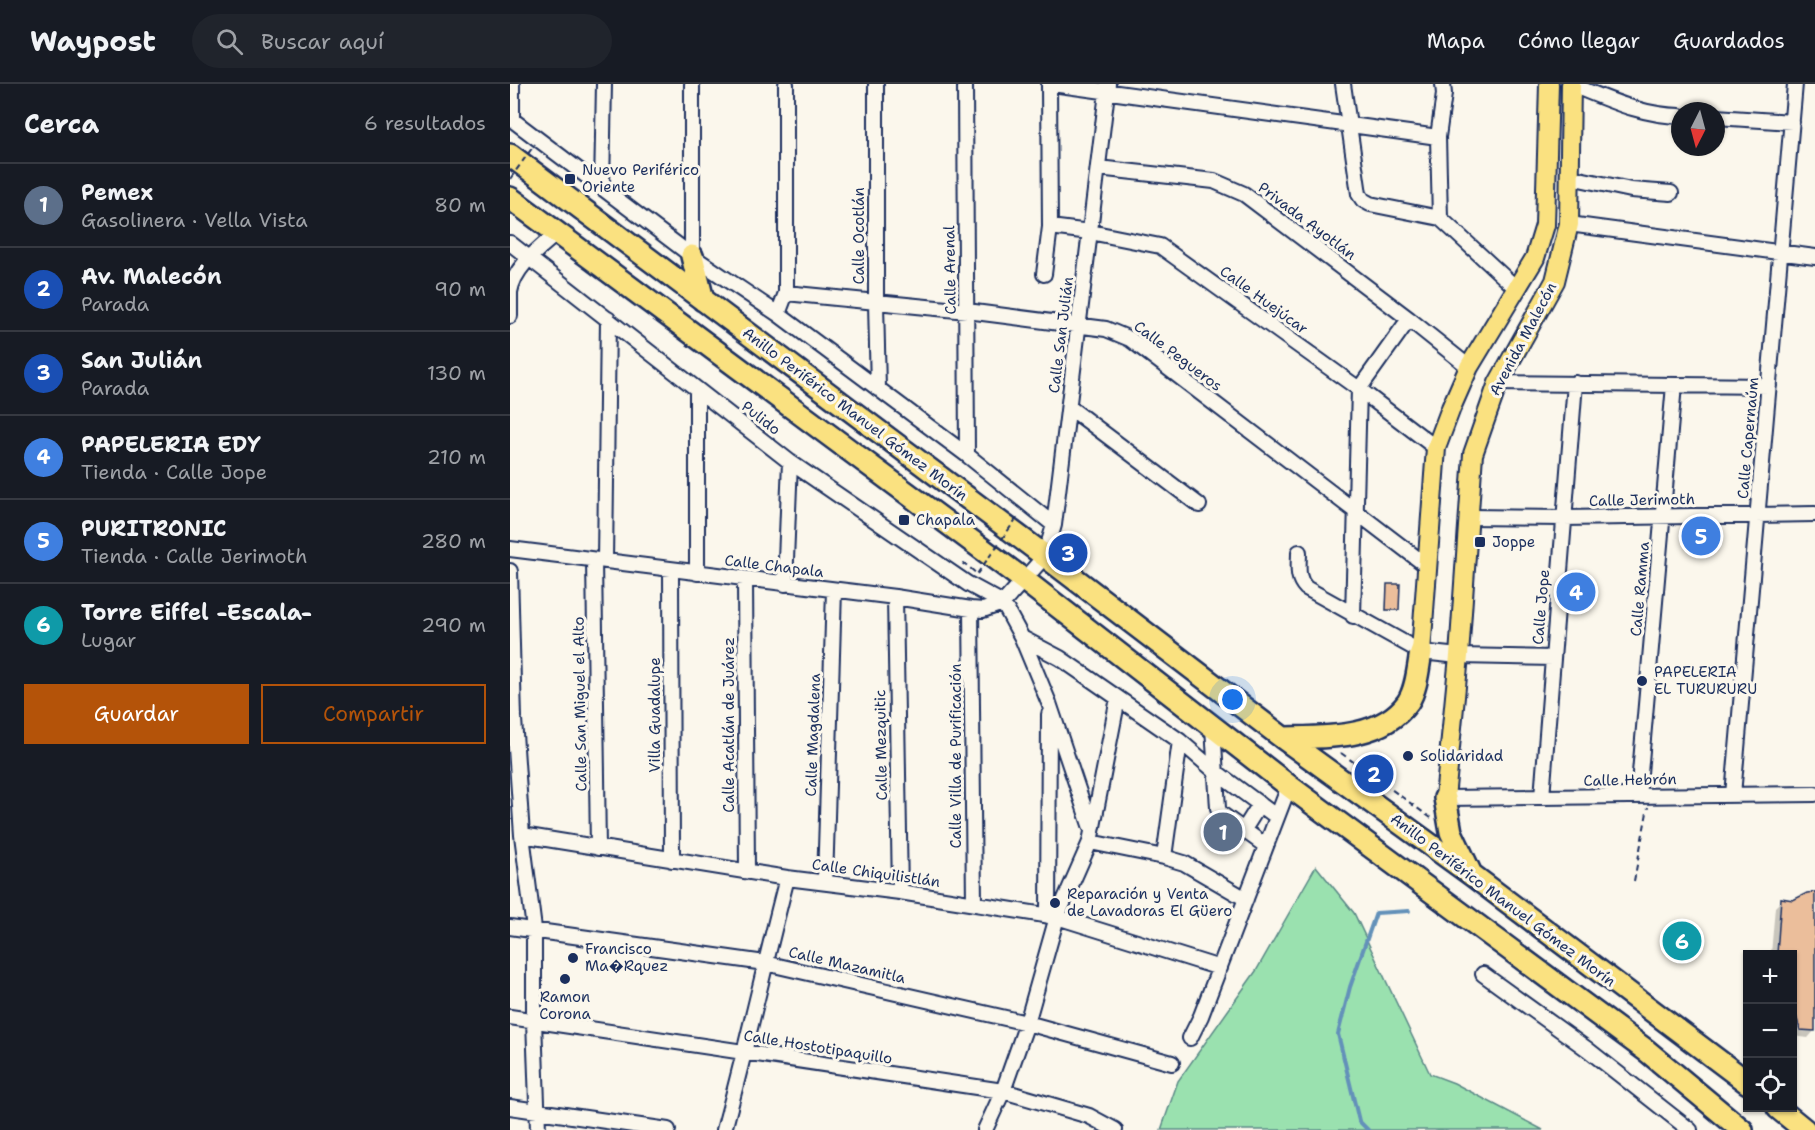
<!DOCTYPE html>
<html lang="es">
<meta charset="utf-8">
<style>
:root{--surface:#171b24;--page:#20242c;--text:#f1f3f6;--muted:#9ea1a6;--line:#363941;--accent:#b45309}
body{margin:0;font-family:"Shantell Sans",sans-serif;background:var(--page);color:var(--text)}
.controls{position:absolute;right:18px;bottom:18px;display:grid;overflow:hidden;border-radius:0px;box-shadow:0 2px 4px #0004}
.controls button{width:54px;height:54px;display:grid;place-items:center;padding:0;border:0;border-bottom:2px solid var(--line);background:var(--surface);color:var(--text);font:30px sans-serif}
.compass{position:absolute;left:1161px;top:18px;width:54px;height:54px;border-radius:50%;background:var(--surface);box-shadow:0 2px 4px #0004;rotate:186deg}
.you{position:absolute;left:723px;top:616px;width:21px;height:21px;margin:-15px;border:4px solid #fff;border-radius:50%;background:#1a73e8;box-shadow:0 0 0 9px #1a73e833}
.badge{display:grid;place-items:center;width:39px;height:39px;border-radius:50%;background:var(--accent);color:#fff;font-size:20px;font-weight:700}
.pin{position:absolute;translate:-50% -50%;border:3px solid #fff;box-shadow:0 2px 6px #0006}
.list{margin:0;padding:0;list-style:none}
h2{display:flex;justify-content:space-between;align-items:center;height:78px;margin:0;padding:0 24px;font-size:26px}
h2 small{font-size:20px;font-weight:400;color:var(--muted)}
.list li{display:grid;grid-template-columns:39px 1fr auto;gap:18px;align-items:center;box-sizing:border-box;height:84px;padding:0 24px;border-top:2px solid var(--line)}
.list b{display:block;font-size:22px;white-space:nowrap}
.list p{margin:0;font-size:20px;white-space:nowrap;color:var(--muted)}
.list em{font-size:20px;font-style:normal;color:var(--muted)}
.actions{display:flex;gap:12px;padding:18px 24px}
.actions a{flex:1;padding:14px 0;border:2px solid var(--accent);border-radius:0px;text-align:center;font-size:21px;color:var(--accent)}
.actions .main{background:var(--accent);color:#fff}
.icon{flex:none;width:33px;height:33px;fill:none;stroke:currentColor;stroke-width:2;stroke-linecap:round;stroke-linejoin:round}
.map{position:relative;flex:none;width:1305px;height:1046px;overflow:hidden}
header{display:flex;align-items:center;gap:36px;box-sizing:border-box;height:84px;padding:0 30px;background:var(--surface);border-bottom:2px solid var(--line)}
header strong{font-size:28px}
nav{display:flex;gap:33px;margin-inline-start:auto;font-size:21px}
.search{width:420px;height:54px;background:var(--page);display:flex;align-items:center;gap:15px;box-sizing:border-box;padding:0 21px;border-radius:33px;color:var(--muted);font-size:22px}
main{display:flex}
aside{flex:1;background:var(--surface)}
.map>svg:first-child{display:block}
</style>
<header>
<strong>Waypost</strong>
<div class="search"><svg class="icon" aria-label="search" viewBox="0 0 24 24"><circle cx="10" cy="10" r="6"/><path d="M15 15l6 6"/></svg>Buscar aquí</div>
<nav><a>Mapa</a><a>Cómo llegar</a><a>Guardados</a></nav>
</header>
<main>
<aside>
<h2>Cerca<small>6 resultados</small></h2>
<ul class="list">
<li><span class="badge" style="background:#5c6f8a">1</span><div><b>Pemex</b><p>Gasolinera · Vella Vista</p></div><em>80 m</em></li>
<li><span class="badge" style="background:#1a4fb4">2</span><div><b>Av. Malecón</b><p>Parada</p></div><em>90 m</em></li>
<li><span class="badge" style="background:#1a4fb4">3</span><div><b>San Julián</b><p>Parada</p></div><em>130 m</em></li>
<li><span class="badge" style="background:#3f7fe0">4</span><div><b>PAPELERIA EDY</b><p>Tienda · Calle Jope</p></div><em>210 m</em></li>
<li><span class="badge" style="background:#3f7fe0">5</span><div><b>PURITRONIC</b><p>Tienda · Calle Jerimoth</p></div><em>280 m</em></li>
<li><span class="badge" style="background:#0f9aa8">6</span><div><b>Torre Eiffel -Escala-</b><p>Lugar</p></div><em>290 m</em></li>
</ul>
<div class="actions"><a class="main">Guardar</a><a>Compartir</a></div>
</aside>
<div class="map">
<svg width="1305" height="1046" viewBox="0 0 1305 1046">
<rect width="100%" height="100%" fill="#fbf7ec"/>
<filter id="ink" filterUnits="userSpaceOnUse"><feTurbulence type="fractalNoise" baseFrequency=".0167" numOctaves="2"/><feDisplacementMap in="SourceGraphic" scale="12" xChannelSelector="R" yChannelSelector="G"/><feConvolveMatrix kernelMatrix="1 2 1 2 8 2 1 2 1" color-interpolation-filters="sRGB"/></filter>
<g filter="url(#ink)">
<path fill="#9ae1af" stroke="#5a8886" stroke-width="1.5" d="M 806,782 L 844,829 L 920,990 L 944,999 L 1033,1046 L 651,1046 L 668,997 L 746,887 Z"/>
<path fill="#0003" d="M 877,501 L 888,526 L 887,527 L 875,527 Z
M 1305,809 L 1305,946 L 1298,954 L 1283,952 L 1282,870 L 1261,870 L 1265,823 L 1272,816 L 1284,817 Z"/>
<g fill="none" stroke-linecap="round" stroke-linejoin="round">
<path stroke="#6491b9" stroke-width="4" d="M 858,1046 L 849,1037 L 828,950 L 840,903 L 866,829 L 899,827"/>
</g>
<path fill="#ebbe9b" stroke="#1b2f5e" stroke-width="1.5" d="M 877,500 L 890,500 L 889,526 L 876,526 Z
M 711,741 L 721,748 L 708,767 L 697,759 Z
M 1305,808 L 1305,947 L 1290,946 L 1286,931 L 1282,930 L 1282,870 L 1267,870 L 1271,814 L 1283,816 L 1297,809 Z"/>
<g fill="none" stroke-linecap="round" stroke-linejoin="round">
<g stroke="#1b2f5e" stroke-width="18">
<path id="minor" d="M 2,0 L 2,35
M 366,0 L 366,219 L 368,305
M 455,0 L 457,371
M 542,0 L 928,53
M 833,0 L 849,110 L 853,116 L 860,120 L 930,134 L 1007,205
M 1067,3 C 1102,17 1132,31 1170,32
M 1206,33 L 1282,38
M 0,34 L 182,172 L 268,230 L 457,371 L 544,441
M 588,84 L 704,97 L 734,110 L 899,235 L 959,283
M 1060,93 L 1121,106 L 1161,109
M 92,103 L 94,0
M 930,134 L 928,53 L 934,10 L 933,0
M 1059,140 L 1305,173
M 540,143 L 580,148 L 650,162 L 849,305 L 926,364
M 0,159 L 280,378 L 458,500 L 493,519 L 512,554 L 539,619 L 581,744
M 182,172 L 182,0
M 534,190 L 540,143 L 539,0
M 276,209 L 457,227 L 596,245 L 620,255 L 917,482
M 268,230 L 276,209 L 276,0
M 0,232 C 0,224 0,215 0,208 C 4,183 29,165 47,149
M 988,299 L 1259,302
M 559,323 L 689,421
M 959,433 L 1054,434 L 1305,430
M 0,465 L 385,513 L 461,525 L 473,526 L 493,519 L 535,472 L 544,441 L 598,0
M 789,468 C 789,482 786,494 796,504 L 911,568 L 949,572 L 1043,574
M 84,476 L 88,764
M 95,477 L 98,235
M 161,486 L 162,776
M 0,487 L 4,635 L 12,751 L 24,845 L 24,937 L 28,1046
M 187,489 L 187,305
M 235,495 L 237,786
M 275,500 L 280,378
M 385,513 L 390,808
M 461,525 L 464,819
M 843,532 L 849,305 L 899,235
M 512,554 L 550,574 L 670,657 L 706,688 L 767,733
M 703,643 L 708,724 L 710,729 L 756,762
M 1223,711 L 1285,0
M 1128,712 L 1164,301
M 1032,713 L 1065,299
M 935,714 L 1305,710
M 733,747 L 750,720
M 12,751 L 277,794 L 390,808 L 547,833 L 710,884
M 580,758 L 654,773 L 674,779 L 736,815
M 654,773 L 670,657
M 315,798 L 324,506
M 538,832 L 539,630
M 0,843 L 255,879 L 517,939 L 662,979
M 973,890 L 1077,965 L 1180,1046
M 0,933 L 493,1007 L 579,1032 L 605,1046
M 680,954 L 691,932 L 779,702
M 0,1023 L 158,1046
M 214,1046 C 237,962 255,878 277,794
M 475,1046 L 493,1007 L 517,939 L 547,833 L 580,758 L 608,614"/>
</g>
<g stroke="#1b2f5e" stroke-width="22">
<path id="major" d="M 911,568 L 926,364 L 941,324 L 959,283 L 1025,174 L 1035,141 L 1039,0
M 935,714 L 949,572 L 963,370 L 988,299 L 1045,197 L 1059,140 L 1061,0"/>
</g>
<g stroke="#1b2f5e" stroke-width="26">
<path id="highway" d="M 0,71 L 535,472 L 773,654 L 962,791 L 1238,999
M 0,114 L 514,496 L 779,702 L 1137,967 L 1232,1046
M 182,172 L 193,216
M 773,654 C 815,653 871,656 898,618 C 907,604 908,584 911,568
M 935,714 L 941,748 L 960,788
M 1268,1024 L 1295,1046"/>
</g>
<path stroke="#1b2f5e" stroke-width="2" stroke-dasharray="6 4.5" stroke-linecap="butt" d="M 453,481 L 454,479 L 467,490
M 831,669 L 921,734
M 1124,797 L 1138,723"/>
<use href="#minor" stroke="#fbf7ec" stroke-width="14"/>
<use href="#major" stroke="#fae180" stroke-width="18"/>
<use href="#highway" stroke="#fae180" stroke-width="21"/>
<path stroke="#1b2f5e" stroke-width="2" stroke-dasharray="6 4.5" stroke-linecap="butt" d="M 0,95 L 25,60
M 467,490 L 509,431"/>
</g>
</g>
<g fill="#1b2f5e" stroke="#fbf7ec" stroke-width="2">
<rect x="54" y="89" width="12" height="12" rx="3"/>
<rect x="388" y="430" width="12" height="12" rx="3"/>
<rect x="964" y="452" width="12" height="12" rx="3"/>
<circle cx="1132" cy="597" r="6"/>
<circle cx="898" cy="672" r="6"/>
<circle cx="545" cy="819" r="6"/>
<circle cx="63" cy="874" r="6"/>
<circle cx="55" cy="895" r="6"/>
</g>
<g text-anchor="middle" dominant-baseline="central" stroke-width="6" stroke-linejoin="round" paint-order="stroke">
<g font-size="15" fill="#1b2f5e" stroke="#fbf7ec" text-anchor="start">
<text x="72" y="86">Nuevo Periférico<tspan x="72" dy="17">Oriente</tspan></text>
<text x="406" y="436">Chapala</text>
<text x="982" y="458">Joppe</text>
<text x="1144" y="588">PAPELERIA<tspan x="1144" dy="17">EL TURURURU</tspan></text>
<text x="910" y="672">Solidaridad</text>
<text x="557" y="810">Reparación y Venta<tspan x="557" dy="17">de Lavadoras El Güero</tspan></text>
<text x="75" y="865">Francisco<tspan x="75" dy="17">Ma�Rquez</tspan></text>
<text x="55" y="913" text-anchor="middle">Ramon<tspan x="55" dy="17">Corona</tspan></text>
</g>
<g font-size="15" fill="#1b2f5e" stroke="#fbf7ec">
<text transform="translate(797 137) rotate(37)">Privada Ayotlán</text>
<text transform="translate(349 152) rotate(-90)">Calle Ocotlán</text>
<text transform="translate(440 186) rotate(-91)">Calle Arenal</text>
<text transform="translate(754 216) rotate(36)">Calle Huejúcar</text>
<text transform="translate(551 251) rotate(-83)">Calle San Julián</text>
<text transform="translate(1013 255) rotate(-62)">Avenida Malecón</text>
<text transform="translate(668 272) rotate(37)">Calle Pegueros</text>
<text transform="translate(345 330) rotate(37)">Anillo Periférico Manuel Gómez Morín</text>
<text transform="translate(251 334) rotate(38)">Pulido</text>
<text transform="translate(1238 354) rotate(-85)">Calle Capernaúm</text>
<text transform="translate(1132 416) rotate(-1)">Calle Jerimoth</text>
<text transform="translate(264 482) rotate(7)">Calle Chapala</text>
<text transform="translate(1130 505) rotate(-85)">Calle Ramma</text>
<text transform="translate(1031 523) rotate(-85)">Calle Jope</text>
<text transform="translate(70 620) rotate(-91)">Calle San Miguel el Alto</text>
<text transform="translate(145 631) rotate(-90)">Villa Guadalupe</text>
<text transform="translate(219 641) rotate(-90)">Calle Acatlán de Juárez</text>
<text transform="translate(303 651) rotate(-88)">Calle Magdalena</text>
<text transform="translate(371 661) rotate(-91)">Calle Mezquitic</text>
<text transform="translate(446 672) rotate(-90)">Calle Villa de Purificación</text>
<text transform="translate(1120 696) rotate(-1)">Calle Hebrón</text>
<text transform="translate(366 789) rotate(8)">Calle Chiquilistlán</text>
<text transform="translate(993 816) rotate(37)">Anillo Periférico Manuel Gómez Morín</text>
<text transform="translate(337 881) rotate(13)">Calle Mazamitla</text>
<text transform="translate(308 963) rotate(9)">Calle Hostotipaquillo</text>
</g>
</g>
</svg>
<div class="controls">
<button>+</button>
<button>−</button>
<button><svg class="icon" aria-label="locate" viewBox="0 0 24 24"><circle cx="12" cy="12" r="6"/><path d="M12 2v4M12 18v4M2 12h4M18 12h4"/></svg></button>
</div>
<svg class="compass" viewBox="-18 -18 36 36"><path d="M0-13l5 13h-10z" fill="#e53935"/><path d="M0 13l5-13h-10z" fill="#9ea1a6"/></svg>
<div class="you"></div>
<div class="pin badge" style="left:713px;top:748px;background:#5c6f8a">1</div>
<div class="pin badge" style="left:864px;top:690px;background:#1a4fb4">2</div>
<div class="pin badge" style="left:558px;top:469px;background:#1a4fb4">3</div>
<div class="pin badge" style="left:1066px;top:508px;background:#3f7fe0">4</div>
<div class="pin badge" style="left:1191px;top:452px;background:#3f7fe0">5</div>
<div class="pin badge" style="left:1172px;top:857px;background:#0f9aa8">6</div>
</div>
</main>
